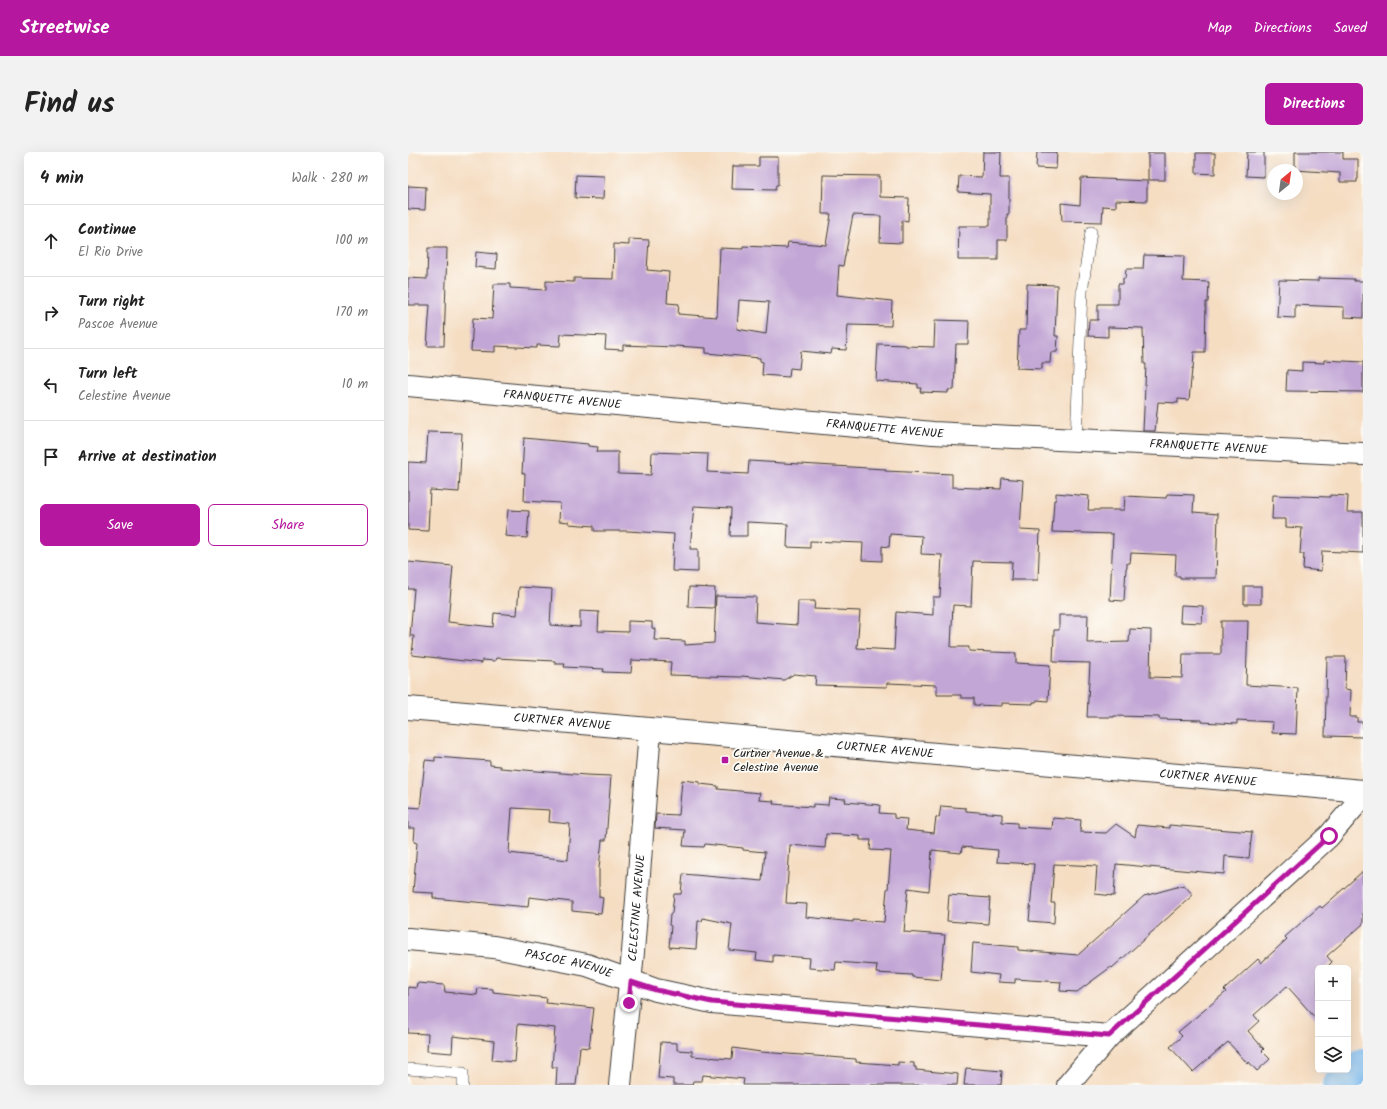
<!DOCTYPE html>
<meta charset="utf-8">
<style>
:root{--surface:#fff;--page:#f2f2f2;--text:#222;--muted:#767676;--line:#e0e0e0;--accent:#b5179e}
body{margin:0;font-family:Kalam,sans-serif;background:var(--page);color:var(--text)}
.controls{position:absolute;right:12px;bottom:12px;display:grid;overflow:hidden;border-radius:6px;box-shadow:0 4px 16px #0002}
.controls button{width:36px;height:36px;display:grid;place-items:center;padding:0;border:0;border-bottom:1px solid var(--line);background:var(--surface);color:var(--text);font:20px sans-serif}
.compass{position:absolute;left:859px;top:12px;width:36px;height:36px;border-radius:50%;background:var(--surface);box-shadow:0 4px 16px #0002;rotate:29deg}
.stop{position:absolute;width:12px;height:12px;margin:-9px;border:3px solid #b5179e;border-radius:50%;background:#fff}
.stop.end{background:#b5179e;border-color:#fff;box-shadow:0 1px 4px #0008}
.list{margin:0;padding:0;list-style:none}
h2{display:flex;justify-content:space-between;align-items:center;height:52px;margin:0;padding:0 16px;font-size:17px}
h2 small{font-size:13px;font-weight:400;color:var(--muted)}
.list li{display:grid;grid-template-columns:26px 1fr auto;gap:12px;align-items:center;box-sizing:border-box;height:72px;padding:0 16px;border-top:1px solid var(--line)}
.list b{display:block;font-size:15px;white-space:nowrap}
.list p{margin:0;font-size:13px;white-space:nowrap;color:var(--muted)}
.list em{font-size:13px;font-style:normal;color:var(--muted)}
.actions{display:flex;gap:8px;padding:12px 16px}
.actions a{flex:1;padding:9px 0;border:1px solid var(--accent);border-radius:6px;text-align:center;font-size:14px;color:var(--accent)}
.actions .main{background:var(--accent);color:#fff}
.icon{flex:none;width:22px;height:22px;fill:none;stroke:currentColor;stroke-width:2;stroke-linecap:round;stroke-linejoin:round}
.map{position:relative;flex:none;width:955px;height:933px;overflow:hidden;border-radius:6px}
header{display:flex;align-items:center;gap:24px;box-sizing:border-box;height:56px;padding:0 20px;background:var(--accent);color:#fff}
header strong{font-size:19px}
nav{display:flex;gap:22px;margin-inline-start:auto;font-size:14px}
.intro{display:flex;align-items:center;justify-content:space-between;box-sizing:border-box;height:96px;padding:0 24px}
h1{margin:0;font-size:28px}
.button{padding:10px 18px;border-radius:6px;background:var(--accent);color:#fff;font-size:14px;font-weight:700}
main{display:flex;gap:24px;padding:0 24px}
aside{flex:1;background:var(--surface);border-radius:6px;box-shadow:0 4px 16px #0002}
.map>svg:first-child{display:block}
</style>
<header>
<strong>Streetwise</strong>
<nav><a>Map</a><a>Directions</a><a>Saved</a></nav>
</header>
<div class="intro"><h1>Find us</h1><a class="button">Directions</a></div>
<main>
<aside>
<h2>4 min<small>Walk · 280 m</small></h2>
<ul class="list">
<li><svg class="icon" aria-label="ahead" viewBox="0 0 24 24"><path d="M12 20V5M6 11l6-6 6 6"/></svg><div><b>Continue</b><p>El Rio Drive</p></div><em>100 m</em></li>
<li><svg class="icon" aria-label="right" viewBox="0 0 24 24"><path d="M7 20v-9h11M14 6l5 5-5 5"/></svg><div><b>Turn right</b><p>Pascoe Avenue</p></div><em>170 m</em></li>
<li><svg class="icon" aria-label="left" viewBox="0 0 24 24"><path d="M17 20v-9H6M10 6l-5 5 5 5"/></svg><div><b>Turn left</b><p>Celestine Avenue</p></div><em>10 m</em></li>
<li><svg class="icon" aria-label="arrive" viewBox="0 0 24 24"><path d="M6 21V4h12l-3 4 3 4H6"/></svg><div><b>Arrive at destination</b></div></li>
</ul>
<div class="actions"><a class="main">Save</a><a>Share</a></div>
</aside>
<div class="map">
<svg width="955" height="933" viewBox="0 0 955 933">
<rect width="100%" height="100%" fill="#fdfcf7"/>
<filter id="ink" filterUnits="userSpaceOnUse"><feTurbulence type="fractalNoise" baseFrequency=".025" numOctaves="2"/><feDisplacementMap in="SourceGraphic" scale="8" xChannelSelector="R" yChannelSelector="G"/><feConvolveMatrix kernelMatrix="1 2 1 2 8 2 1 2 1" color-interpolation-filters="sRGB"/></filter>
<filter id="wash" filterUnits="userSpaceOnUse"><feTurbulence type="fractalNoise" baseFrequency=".012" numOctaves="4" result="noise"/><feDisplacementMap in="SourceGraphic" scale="16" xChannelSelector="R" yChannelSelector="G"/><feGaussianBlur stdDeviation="0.9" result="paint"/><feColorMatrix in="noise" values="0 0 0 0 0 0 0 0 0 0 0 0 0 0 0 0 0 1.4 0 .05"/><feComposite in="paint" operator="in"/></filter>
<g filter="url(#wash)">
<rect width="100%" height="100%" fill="#f5ddc2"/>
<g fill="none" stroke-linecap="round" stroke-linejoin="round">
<path stroke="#78b8ec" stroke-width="34" d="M 932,933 L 955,913"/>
</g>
<g id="blocks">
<path fill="#c2a6d5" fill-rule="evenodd" d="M 575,0 L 593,0 L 592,26 L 601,26 L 601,62 L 599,62 L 599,88 L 590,88 L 590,108 L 550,108 L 551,74 L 582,74 L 582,42 L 550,40 L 551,24 L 574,25 Z
M 629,0 L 649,0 L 648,17 L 628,16 Z
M 839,0 L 856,0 L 856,25 L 838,24 Z
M 887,0 L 935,0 L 935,7 L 950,7 L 950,27 L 949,27 L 949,30 L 932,30 L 932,21 L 887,18 Z
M 740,1 L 757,1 L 757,28 L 740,28 Z
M 788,1 L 807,1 L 807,22 L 788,21 Z
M 351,5 L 370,5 L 370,33 L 368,33 L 367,38 L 324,37 L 325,14 L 351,14 Z
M 168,23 L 196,24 L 195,47 L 167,46 Z
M 415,23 L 472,24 L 472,45 L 501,46 L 500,69 L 494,68 L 494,91 L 472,90 L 473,64 L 445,63 L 435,114 L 431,113 L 429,143 L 484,149 L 483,174 L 440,173 L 438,198 L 424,197 L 423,202 L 393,199 L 391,217 L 382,216 L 381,225 L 354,223 L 355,210 L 352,209 L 352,206 L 298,201 L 298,196 L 268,194 L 267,195 L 215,193 L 215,198 L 197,197 L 198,184 L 153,182 L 152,194 L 129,193 L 129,196 L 87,194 L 87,200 L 63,199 L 65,166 L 84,167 L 86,132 L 102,132 L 102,136 L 138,138 L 138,129 L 166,130 L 166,126 L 205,127 L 206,92 L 221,93 L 221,87 L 241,88 L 239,118 L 261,120 L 259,151 L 271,152 L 270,162 L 309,165 L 312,96 L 335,97 L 335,94 L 379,96 L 380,90 L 418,93 L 423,62 L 414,62 ZM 331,148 L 361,150 L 358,182 L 329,177 Z
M 673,26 L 739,29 L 739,49 L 708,48 L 708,55 L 695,54 L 694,70 L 654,69 L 653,51 L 672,53 Z
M 0,34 L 18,35 L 17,58 L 0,57 Z
M 20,96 L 39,96 L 36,194 L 19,194 L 22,153 L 0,153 L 0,126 L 19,127 Z
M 68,100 L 89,102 L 88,117 L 67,115 Z
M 736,103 L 776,104 L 775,129 L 801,130 L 800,150 L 798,150 L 797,200 L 786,200 L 785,217 L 784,217 L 781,248 L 770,247 L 770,251 L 750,250 L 747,279 L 735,279 L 738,212 L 736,212 L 735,176 L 700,175 L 700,185 L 680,184 L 681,168 L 690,168 L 690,152 L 710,152 L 710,132 L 715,132 L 715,126 L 717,127 L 718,117 L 735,117 Z
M 910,126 L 946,127 L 946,129 L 955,129 L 955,166 L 936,165 L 936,155 L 887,153 L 887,166 L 869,165 L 871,128 L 910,129 Z
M 619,132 L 649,133 L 647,184 L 650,184 L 649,200 L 643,200 L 642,211 L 634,211 L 634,217 L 609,216 L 611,178 L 618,178 Z
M 527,168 L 561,169 L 560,192 L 548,192 L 546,238 L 540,238 L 540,241 L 512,240 L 513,236 L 510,236 L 510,232 L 468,229 L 470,192 L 498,193 L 498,194 L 526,195 Z
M 916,208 L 955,210 L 955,240 L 878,239 L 879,218 L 894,219 L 894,210 L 916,211 Z
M 20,280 L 54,281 L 51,340 L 22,338 L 20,379 L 0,378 L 0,310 L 18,311 Z
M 116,286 L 180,292 L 180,294 L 190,295 L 189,300 L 210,300 L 210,322 L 243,323 L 244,300 L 300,302 L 299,320 L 340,322 L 341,309 L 477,317 L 477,319 L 544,322 L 544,335 L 593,337 L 594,326 L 615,328 L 612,378 L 632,379 L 630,428 L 603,428 L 604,410 L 565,409 L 563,454 L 545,453 L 543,495 L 561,495 L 561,499 L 608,501 L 608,511 L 642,513 L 640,549 L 629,548 L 628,550 L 625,550 L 625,552 L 594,551 L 594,554 L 566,553 L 566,546 L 553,546 L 553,543 L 529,543 L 529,533 L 479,531 L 479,535 L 407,533 L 408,524 L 386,522 L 376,528 L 334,524 L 334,525 L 262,523 L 263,510 L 224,508 L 223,521 L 195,520 L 196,517 L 156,515 L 157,512 L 147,512 L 147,509 L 88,506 L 87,509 L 74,508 L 74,511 L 4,503 L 6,484 L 2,484 L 6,437 L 0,437 L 0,410 L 45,414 L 40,470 L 85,475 L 86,461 L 109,463 L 111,435 L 144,437 L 142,473 L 172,475 L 172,459 L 191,460 L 190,479 L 220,480 L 220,469 L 244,470 L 244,476 L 247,477 L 246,488 L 277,489 L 277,493 L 306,491 L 308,444 L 348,445 L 347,470 L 389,473 L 390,449 L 407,449 L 406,457 L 452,459 L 449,496 L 486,498 L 488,460 L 525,463 L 525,445 L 532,445 L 534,403 L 513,402 L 514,384 L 482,382 L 481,395 L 474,394 L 474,409 L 454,408 L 455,391 L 402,389 L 402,396 L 379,395 L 380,372 L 339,370 L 339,384 L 322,384 L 323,356 L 286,354 L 282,397 L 290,397 L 290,420 L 264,419 L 266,382 L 220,379 L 186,379 L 186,374 L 161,372 L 161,370 L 151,369 L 152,351 L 116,349 L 117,322 L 114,321 Z
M 648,341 L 681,344 L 680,358 L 716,358 L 717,344 L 758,346 L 759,342 L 786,343 L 785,360 L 810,362 L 808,426 L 772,426 L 772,424 L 767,424 L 768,403 L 723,401 L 722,411 L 719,411 L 719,416 L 718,416 L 716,449 L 702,448 L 705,382 L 644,380 L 646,348 L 648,348 Z
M 865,343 L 922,345 L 922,343 L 940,344 L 939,360 L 955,360 L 955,401 L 914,399 L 913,419 L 895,417 L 896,402 L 892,402 L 894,376 L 878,375 L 878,367 L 864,367 Z
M 100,358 L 121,359 L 119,386 L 97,384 Z
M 836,434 L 853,434 L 853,452 L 836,452 Z
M 281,435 L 307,436 L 306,456 L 280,455 Z
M 773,453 L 795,454 L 794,471 L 772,470 Z
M 651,463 L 680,463 L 679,491 L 721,490 L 722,477 L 743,478 L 742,525 L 774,526 L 775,502 L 813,502 L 813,469 L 840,469 L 838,533 L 890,536 L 888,582 L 864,581 L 865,570 L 829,568 L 829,572 L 794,570 L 794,568 L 751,567 L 751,565 L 706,564 L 706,565 L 679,565 L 682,511 L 645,510 L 646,478 L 651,478 Z
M 919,505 L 938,505 L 937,537 L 943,538 L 942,565 L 949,565 L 949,570 L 955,570 L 955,585 L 917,584 Z
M 27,605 L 82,609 L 82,613 L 92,614 L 92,616 L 178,623 L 203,624 L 198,688 L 194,688 L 191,716 L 191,745 L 195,746 L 193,762 L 164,759 L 164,750 L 121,745 L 120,755 L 25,746 L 25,741 L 5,740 L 9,691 L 6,690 L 7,676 L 0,676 L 0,655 L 12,656 L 17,608 L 27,609 ZM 104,656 L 142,658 L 141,670 L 162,672 L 160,708 L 101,701 Z
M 274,628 L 292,630 L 292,632 L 310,634 L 310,637 L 352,641 L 351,648 L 366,649 L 365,652 L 405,655 L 405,652 L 420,653 L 421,646 L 438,647 L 437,650 L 472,653 L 471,661 L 486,662 L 486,666 L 499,667 L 498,678 L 526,681 L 528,665 L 531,666 L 533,654 L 558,656 L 558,659 L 594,662 L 594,670 L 609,671 L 609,675 L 644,677 L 645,666 L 673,668 L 672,680 L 698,681 L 708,672 L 727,685 L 729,673 L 761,676 L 761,673 L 844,680 L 841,706 L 817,704 L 816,722 L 708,712 L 706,744 L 687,742 L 689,714 L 646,712 L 643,751 L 647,751 L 646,771 L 621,769 L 626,712 L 589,710 L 590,698 L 554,695 L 553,701 L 524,698 L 521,739 L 500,736 L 496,780 L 537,783 L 533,828 L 504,825 L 504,823 L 468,821 L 469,813 L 428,810 L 427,818 L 401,816 L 402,806 L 365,803 L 365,810 L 348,808 L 349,801 L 321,798 L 324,772 L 295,766 L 294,769 L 290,769 L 288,797 L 261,795 L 263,774 L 261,773 L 262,763 L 264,761 L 266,742 L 273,742 L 275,722 L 354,729 L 357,700 L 335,698 L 335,696 L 297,692 L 296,695 L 275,694 L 277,678 L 247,676 L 248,662 L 271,663 ZM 418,682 L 452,684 L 452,688 L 463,688 L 462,698 L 483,699 L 480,737 L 479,737 L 476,770 L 445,768 L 445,770 L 398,765 L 399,752 L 378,751 L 382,693 L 417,696 Z
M 955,719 L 955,772 L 919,804 L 924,810 L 918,816 L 910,816 L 910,869 L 879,834 L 846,863 L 851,869 L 840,879 L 856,897 L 854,899 L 862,907 L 849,919 L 841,910 L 840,912 L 820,890 L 785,920 L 762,895 L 774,884 L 770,880 L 818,840 L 816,838 L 850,807 L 853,811 L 879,787 L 877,785 L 912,754 L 914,756 Z
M 776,733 L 785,743 L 704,816 L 703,815 L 669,840 L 652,839 L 653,830 L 607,827 L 607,831 L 590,830 L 591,823 L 563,820 L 565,791 L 610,795 L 610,798 L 670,803 L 736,744 Z
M 541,743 L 582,746 L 580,772 L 539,769 Z
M 9,831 L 36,833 L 37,840 L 69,843 L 70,836 L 85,837 L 85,840 L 139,846 L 138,851 L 186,856 L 181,896 L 172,895 L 168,933 L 148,933 L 149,915 L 144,915 L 147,876 L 110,872 L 107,910 L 84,908 L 86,889 L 45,884 L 44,901 L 19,899 L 20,882 L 0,881 L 0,835 L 8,836 Z
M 253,890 L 269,891 L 269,898 L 284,899 L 284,904 L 324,907 L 325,896 L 353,900 L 448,907 L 448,910 L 490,913 L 490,910 L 506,911 L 506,915 L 508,915 L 508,918 L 550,922 L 549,933 L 335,933 L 336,927 L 295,923 L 294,929 L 285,929 L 284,933 L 265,933 L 265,927 L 250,926 Z
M 558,916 L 594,919 L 593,933 L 556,933 Z"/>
</g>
</g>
<g filter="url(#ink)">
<use href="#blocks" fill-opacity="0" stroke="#3d3935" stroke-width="1"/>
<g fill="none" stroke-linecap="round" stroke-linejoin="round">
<g stroke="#3d3935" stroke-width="12">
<path id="lane" d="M 668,287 L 674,139 L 683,80
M 0,917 L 55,921 L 55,933"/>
</g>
<g stroke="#3d3935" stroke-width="24">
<g id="street">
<path id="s1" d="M 0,233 L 525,281 L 955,302"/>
<path id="s2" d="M 0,787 L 86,795 L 179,813 L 248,838 L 304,850 L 701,884"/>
<path id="s3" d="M 212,933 L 225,800 L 242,578"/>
<path d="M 660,933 L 701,884 L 921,684 L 955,644"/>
</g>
</g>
<g stroke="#3d3935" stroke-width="24">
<g id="secondary">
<path id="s4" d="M 0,556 L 955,639"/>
</g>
</g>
<use href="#lane" stroke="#fff" stroke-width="11"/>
<use href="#street" stroke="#fff" stroke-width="22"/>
<use href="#secondary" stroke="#fff" stroke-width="22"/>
</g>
</g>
<g fill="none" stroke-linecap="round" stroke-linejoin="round" filter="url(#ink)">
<path stroke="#b5179e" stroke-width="5" d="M 221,851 L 223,830 L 248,838 L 304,850 L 701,884 L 921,684"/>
</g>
<rect fill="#b5179e" stroke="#fdfcf7" stroke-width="1.5" x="313" y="604" width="8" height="8" rx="2"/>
<g text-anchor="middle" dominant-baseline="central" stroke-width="3.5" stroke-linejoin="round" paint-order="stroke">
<g font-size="12" fill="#1c1c1c" stroke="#fdfcf7">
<text stroke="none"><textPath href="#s1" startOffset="155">FRANQUETTE AVENUE</textPath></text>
<text stroke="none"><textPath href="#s1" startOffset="479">FRANQUETTE AVENUE</textPath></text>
<text stroke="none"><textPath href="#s1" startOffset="803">FRANQUETTE AVENUE</textPath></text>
<text stroke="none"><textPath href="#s4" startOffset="155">CURTNER AVENUE</textPath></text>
<text stroke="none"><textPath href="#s4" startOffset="479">CURTNER AVENUE</textPath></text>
<text stroke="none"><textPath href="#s4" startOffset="803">CURTNER AVENUE</textPath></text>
<text stroke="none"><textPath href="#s3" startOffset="178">CELESTINE AVENUE</textPath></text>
<text stroke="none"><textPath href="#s2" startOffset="163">PASCOE AVENUE</textPath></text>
</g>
<g font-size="12" fill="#1c1c1c" stroke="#fdfcf7" text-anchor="start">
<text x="325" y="601">Curtner Avenue &amp;<tspan x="325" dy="14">Celestine Avenue</tspan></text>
</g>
</g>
</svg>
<div class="controls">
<button>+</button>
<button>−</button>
<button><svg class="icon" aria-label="layers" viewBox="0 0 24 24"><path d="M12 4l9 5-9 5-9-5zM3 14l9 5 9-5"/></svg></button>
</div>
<svg class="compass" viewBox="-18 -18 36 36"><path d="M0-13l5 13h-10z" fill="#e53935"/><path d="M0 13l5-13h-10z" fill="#767676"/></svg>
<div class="stop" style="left:921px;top:684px"></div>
<div class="stop end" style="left:221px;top:851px"></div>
</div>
</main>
